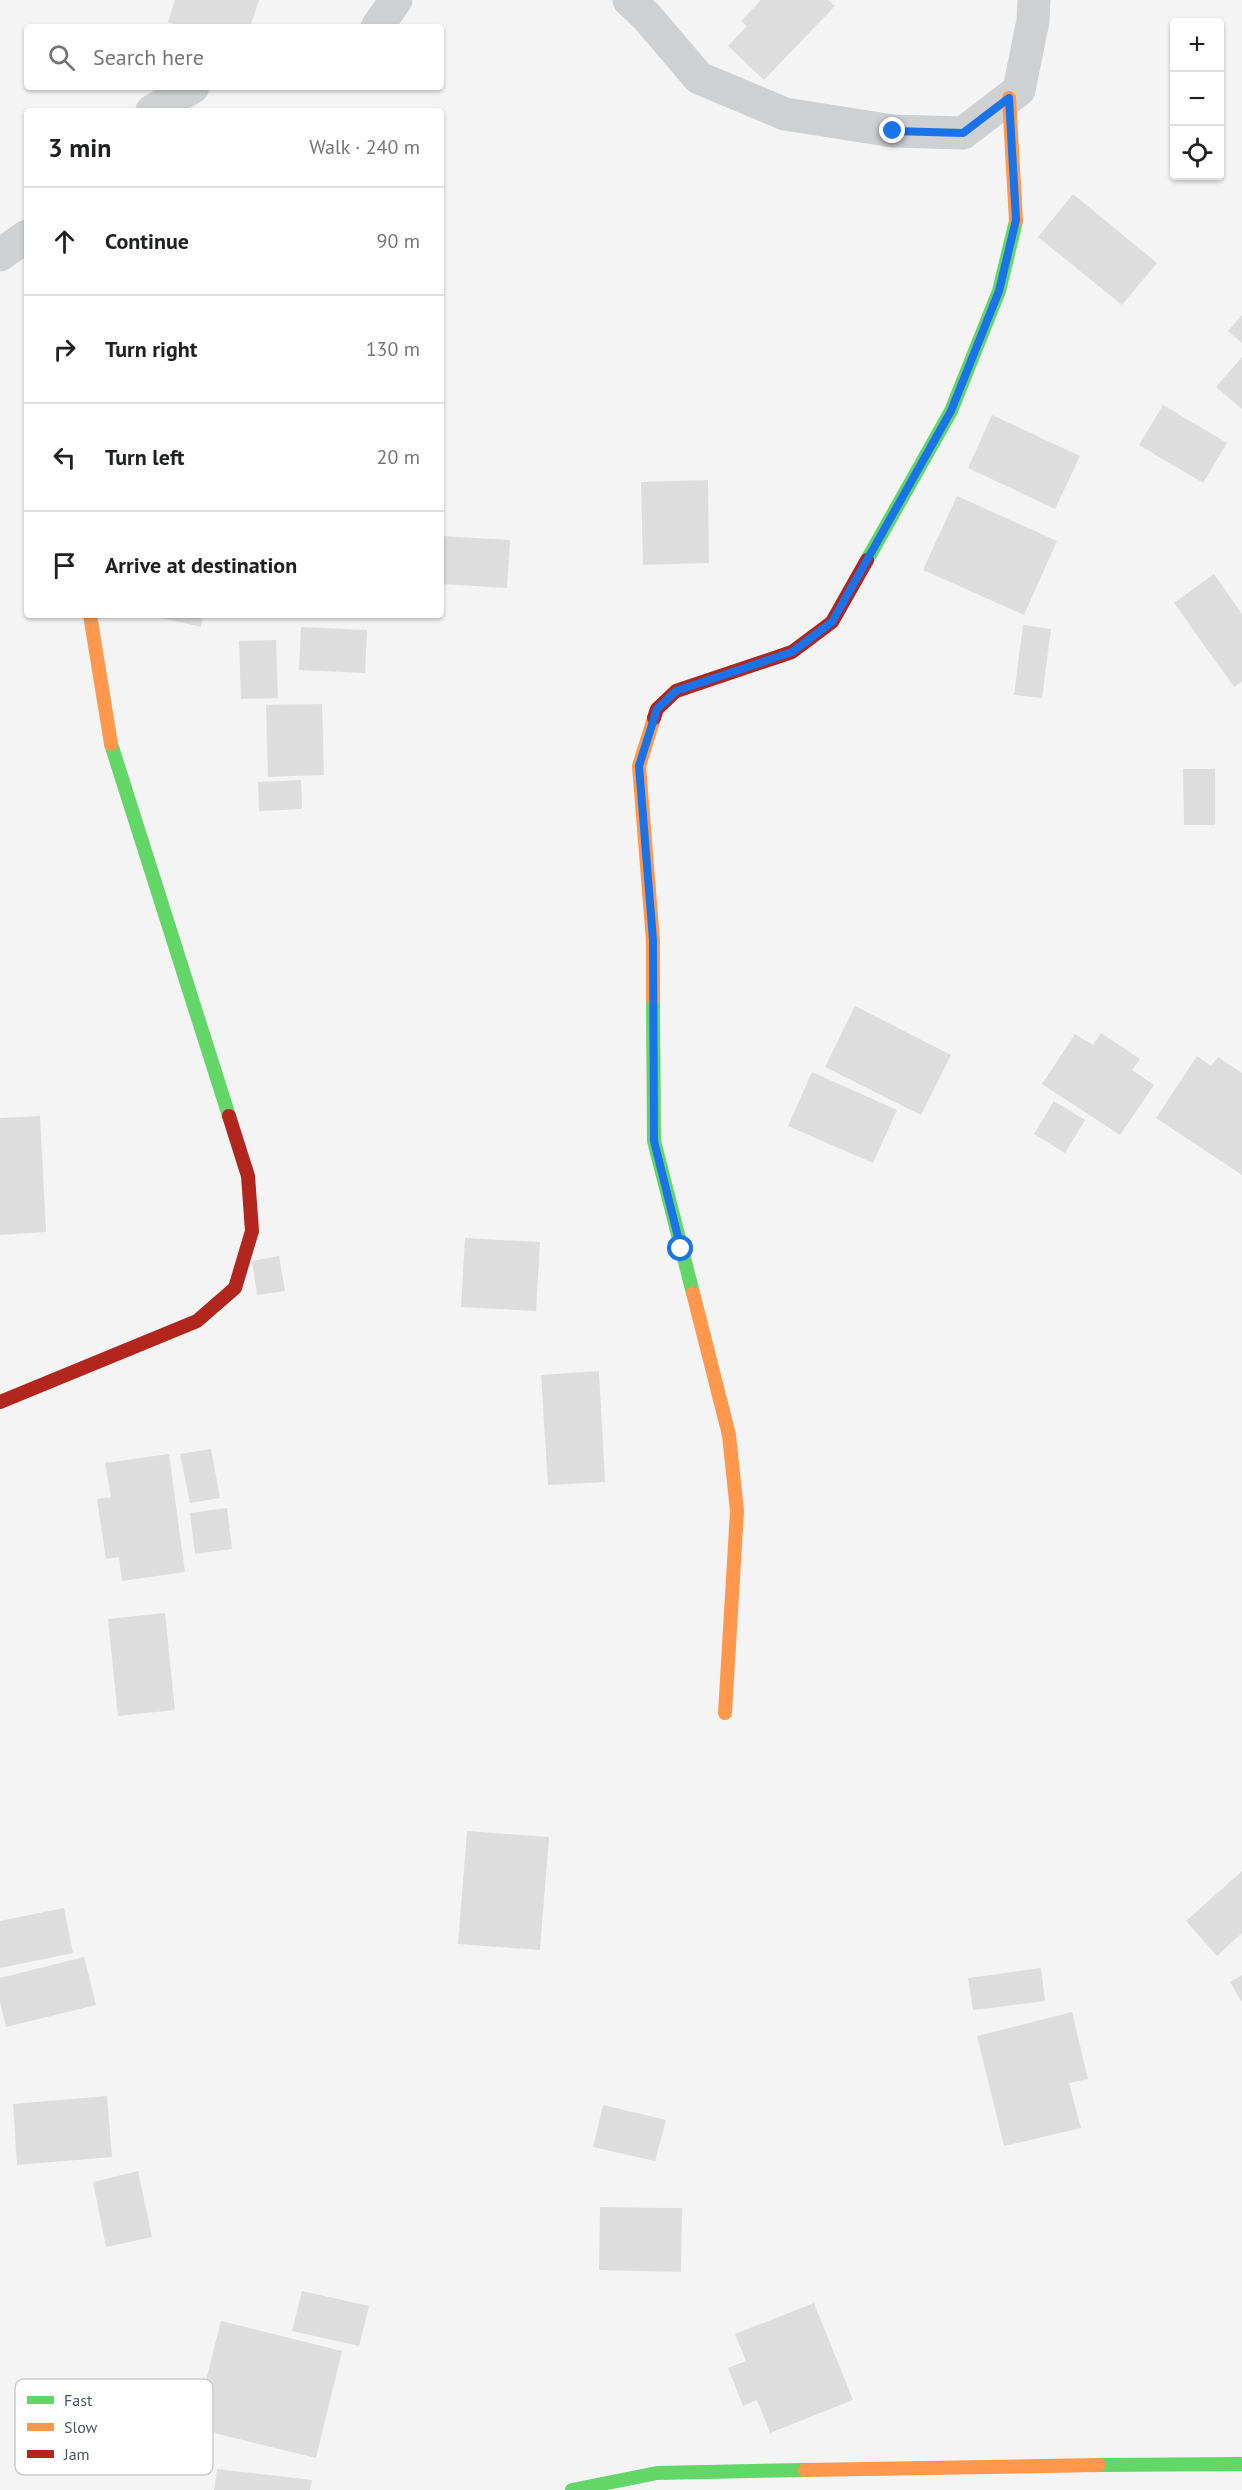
<!DOCTYPE html>
<meta charset="utf-8">
<style>
:root{--surface:#fff;--page:#f2f2f2;--text:#202124;--muted:#757577;--line:#e0e0e0}
body{margin:0;font-family:"PT Sans",sans-serif;background:var(--page);color:var(--text)}
.controls{position:absolute;right:18px;top:18px;display:grid;overflow:hidden;border-radius:6px;box-shadow:0 2px 4px #0004}
.controls button{width:54px;height:54px;display:grid;place-items:center;padding:0;border:0;border-bottom:2px solid var(--line);background:var(--surface);color:var(--text);font:30px sans-serif}
.stop{position:absolute;width:18px;height:18px;margin:-14px;border:4px solid #1a73e8;border-radius:50%;background:#fff}
.stop.end{background:#1a73e8;border-color:#fff;box-shadow:0 2px 6px #0008}
.list{margin:0;padding:0;list-style:none}
h2{display:flex;justify-content:space-between;align-items:center;height:78px;margin:0;padding:0 24px;font-size:26px}
h2 small{font-size:20px;font-weight:400;color:var(--muted)}
.list li{display:grid;grid-template-columns:39px 1fr auto;gap:18px;align-items:center;box-sizing:border-box;height:108px;padding:0 24px;border-top:2px solid var(--line)}
.list b{display:block;font-size:22px;white-space:nowrap}
.list em{font-size:20px;font-style:normal;color:var(--muted)}
.icon{flex:none;width:33px;height:33px;fill:none;stroke:currentColor;stroke-width:2;stroke-linecap:round;stroke-linejoin:round}
.map{position:relative;flex:none;width:1242px;height:2490px;overflow:hidden}
.search{position:absolute;background:var(--surface);box-shadow:0 2px 4px #0004;left:24px;top:24px;width:420px;height:66px;display:flex;align-items:center;gap:15px;box-sizing:border-box;padding:0 21px;border-radius:6px;color:var(--muted);font-size:22px}
.panel{position:absolute;background:var(--surface);box-shadow:0 2px 4px #0004;left:24px;top:108px;width:420px;height:510px;border-radius:6px}
.map>svg:first-child{display:block}
</style>
<div class="map">
<svg width="1242" height="2490" viewBox="0 0 1242 2490">
<rect width="100%" height="100%" fill="#f4f4f4"/>
<path fill="#ddddde" d="M 175,0 L 259,0 L 250,27 L 184,27 L 168,22 Z
M 761,0 L 828,0 L 835,6 L 764,80 L 728,46 L 747,26 L 741,21 Z
M 1073,194 L 1157,263 L 1122,305 L 1038,237 Z
M 1242,315 L 1242,343 L 1228,331 Z
M 1242,357 L 1242,409 L 1216,387 Z
M 1163,405 L 1227,443 L 1203,483 L 1139,445 Z
M 992,415 L 1080,456 L 1055,509 L 968,468 Z
M 708,480 L 709,563 L 643,565 L 641,482 Z
M 957,496 L 1057,541 L 1024,615 L 923,570 Z
M 441,536 L 510,540 L 507,588 L 441,584 Z
M 1214,574 L 1242,614 L 1242,682 L 1234,687 L 1174,603 Z
M 148,615 L 203,615 L 201,627 Z
M 1023,625 L 1051,629 L 1042,698 L 1014,695 Z
M 301,627 L 367,630 L 365,673 L 299,670 Z
M 276,640 L 278,698 L 241,699 L 239,641 Z
M 322,704 L 324,775 L 268,777 L 266,705 Z
M 1183,769 L 1215,769 L 1215,825 L 1184,825 Z
M 301,780 L 302,809 L 259,811 L 258,782 Z
M 855,1006 L 951,1055 L 921,1115 L 825,1067 Z
M 1101,1033 L 1140,1059 L 1132,1070 L 1154,1085 L 1120,1135 L 1042,1084 L 1075,1034 L 1093,1045 Z
M 1197,1056 L 1211,1066 L 1218,1057 L 1242,1073 L 1242,1175 L 1156,1118 Z
M 812,1072 L 897,1110 L 873,1163 L 788,1126 Z
M 1054,1101 L 1085,1120 L 1065,1153 L 1034,1134 Z
M 40,1116 L 46,1232 L 0,1235 L 0,1118 Z
M 465,1238 L 540,1242 L 536,1311 L 461,1307 Z
M 279,1256 L 285,1291 L 257,1295 L 252,1261 Z
M 599,1371 L 605,1482 L 548,1485 L 541,1375 Z
M 211,1449 L 220,1498 L 190,1503 L 180,1454 Z
M 169,1454 L 185,1572 L 122,1581 L 119,1557 L 106,1559 L 97,1499 L 111,1497 L 105,1463 Z
M 227,1508 L 232,1549 L 195,1554 L 190,1513 Z
M 165,1613 L 175,1710 L 118,1716 L 108,1619 Z
M 467,1831 L 549,1837 L 540,1950 L 458,1944 Z
M 1242,1871 L 1242,1933 L 1217,1956 L 1186,1921 Z
M 64,1908 L 73,1953 L 0,1968 L 0,1921 Z
M 84,1957 L 96,2005 L 6,2027 L 0,2002 L 0,1978 Z
M 1041,1968 L 1045,2001 L 973,2010 L 968,1978 Z
M 1242,1975 L 1242,2002 L 1230,1982 Z
M 1072,2012 L 1088,2079 L 1069,2083 L 1081,2128 L 1004,2146 L 977,2036 Z
M 107,2096 L 112,2157 L 17,2165 L 13,2104 Z
M 603,2105 L 666,2120 L 655,2161 L 593,2147 Z
M 138,2171 L 152,2237 L 106,2247 L 93,2182 Z
M 600,2207 L 682,2208 L 681,2272 L 599,2270 Z
M 302,2291 L 369,2306 L 359,2346 L 292,2331 Z
M 814,2303 L 853,2400 L 770,2433 L 757,2400 L 743,2406 L 728,2368 L 746,2361 L 735,2334 Z
M 221,2321 L 342,2351 L 316,2458 L 194,2428 Z
M 217,2469 L 312,2480 L 310,2490 L 214,2490 Z"/>
<g fill="none" stroke-linecap="round" stroke-linejoin="round">
<path stroke="#ced0d2" stroke-width="33" d="M 629,0 L 647,17 L 699,78 L 785,114 L 893,131 L 963,133 L 1019,90 L 1033,21 L 1034,0
M 377,27 L 396,0
M 152,111 L 193,87
M 0,255 L 27,236"/>
<path stroke="#63d668" stroke-width="14" d="M 867,560 L 951,411 L 999,291 L 1016,221
M 111,744 L 229,1116
M 653,999 L 654,1141 L 693,1293
M 1099,2465 L 1242,2464
M 572,2490 L 657,2473 L 805,2470"/>
<path stroke="#ff974d" stroke-width="14" d="M 1009,98 L 1016,221
M 90,615 L 111,744
M 653,999 L 653,941 L 639,766 L 654,718
M 693,1293 L 729,1435 L 737,1511 L 725,1713
M 805,2470 L 1099,2465"/>
<path stroke="#b3261e" stroke-width="14" d="M 654,718 L 657,709 L 676,691 L 792,652 L 832,622 L 867,560
M 0,1402 L 197,1321 L 235,1288 L 252,1231 L 248,1176 L 229,1116"/>
</g>
<g fill="none" stroke-linecap="round" stroke-linejoin="round">
<path stroke="#1a73e8" stroke-width="8" d="M 681,1249 L 654,1141 L 653,940 L 639,766 L 657,709 L 676,691 L 792,652 L 832,622 L 951,411 L 999,291 L 1016,220 L 1009,98 L 963,133 L 893,131"/>
</g>
<rect x="15" y="2379" width="198" height="96" rx="9" fill="#fff" stroke="#c9ccd0" stroke-width="1.5"/>
<rect x="27" y="2396" width="27" height="8" fill="#63d668"/>
<rect x="27" y="2423" width="27" height="8" fill="#ff974d"/>
<rect x="27" y="2450" width="27" height="8" fill="#b3261e"/>
<g font-size="16" fill="#4a5661">
<text x="64" y="2406">Fast</text>
<text x="64" y="2433">Slow</text>
<text x="64" y="2460">Jam</text>
</g>
</svg>
<div class="controls">
<button>+</button>
<button>−</button>
<button><svg class="icon" aria-label="locate" viewBox="0 0 24 24"><circle cx="12" cy="12" r="6"/><path d="M12 2v4M12 18v4M2 12h4M18 12h4"/></svg></button>
</div>
<div class="stop" style="left:681px;top:1249px"></div>
<div class="stop end" style="left:893px;top:131px"></div>
<div class="search"><svg class="icon" aria-label="search" viewBox="0 0 24 24"><circle cx="10" cy="10" r="6"/><path d="M15 15l6 6"/></svg>Search here</div>
<section class="panel">
<h2>3 min<small>Walk · 240 m</small></h2>
<ul class="list">
<li><svg class="icon" aria-label="ahead" viewBox="0 0 24 24"><path d="M12 20V5M6 11l6-6 6 6"/></svg><div><b>Continue</b></div><em>90 m</em></li>
<li><svg class="icon" aria-label="right" viewBox="0 0 24 24"><path d="M7 20v-9h11M14 6l5 5-5 5"/></svg><div><b>Turn right</b></div><em>130 m</em></li>
<li><svg class="icon" aria-label="left" viewBox="0 0 24 24"><path d="M17 20v-9H6M10 6l-5 5 5 5"/></svg><div><b>Turn left</b></div><em>20 m</em></li>
<li><svg class="icon" aria-label="arrive" viewBox="0 0 24 24"><path d="M6 21V4h12l-3 4 3 4H6"/></svg><div><b>Arrive at destination</b></div></li>
</ul>
</section>
</div>
